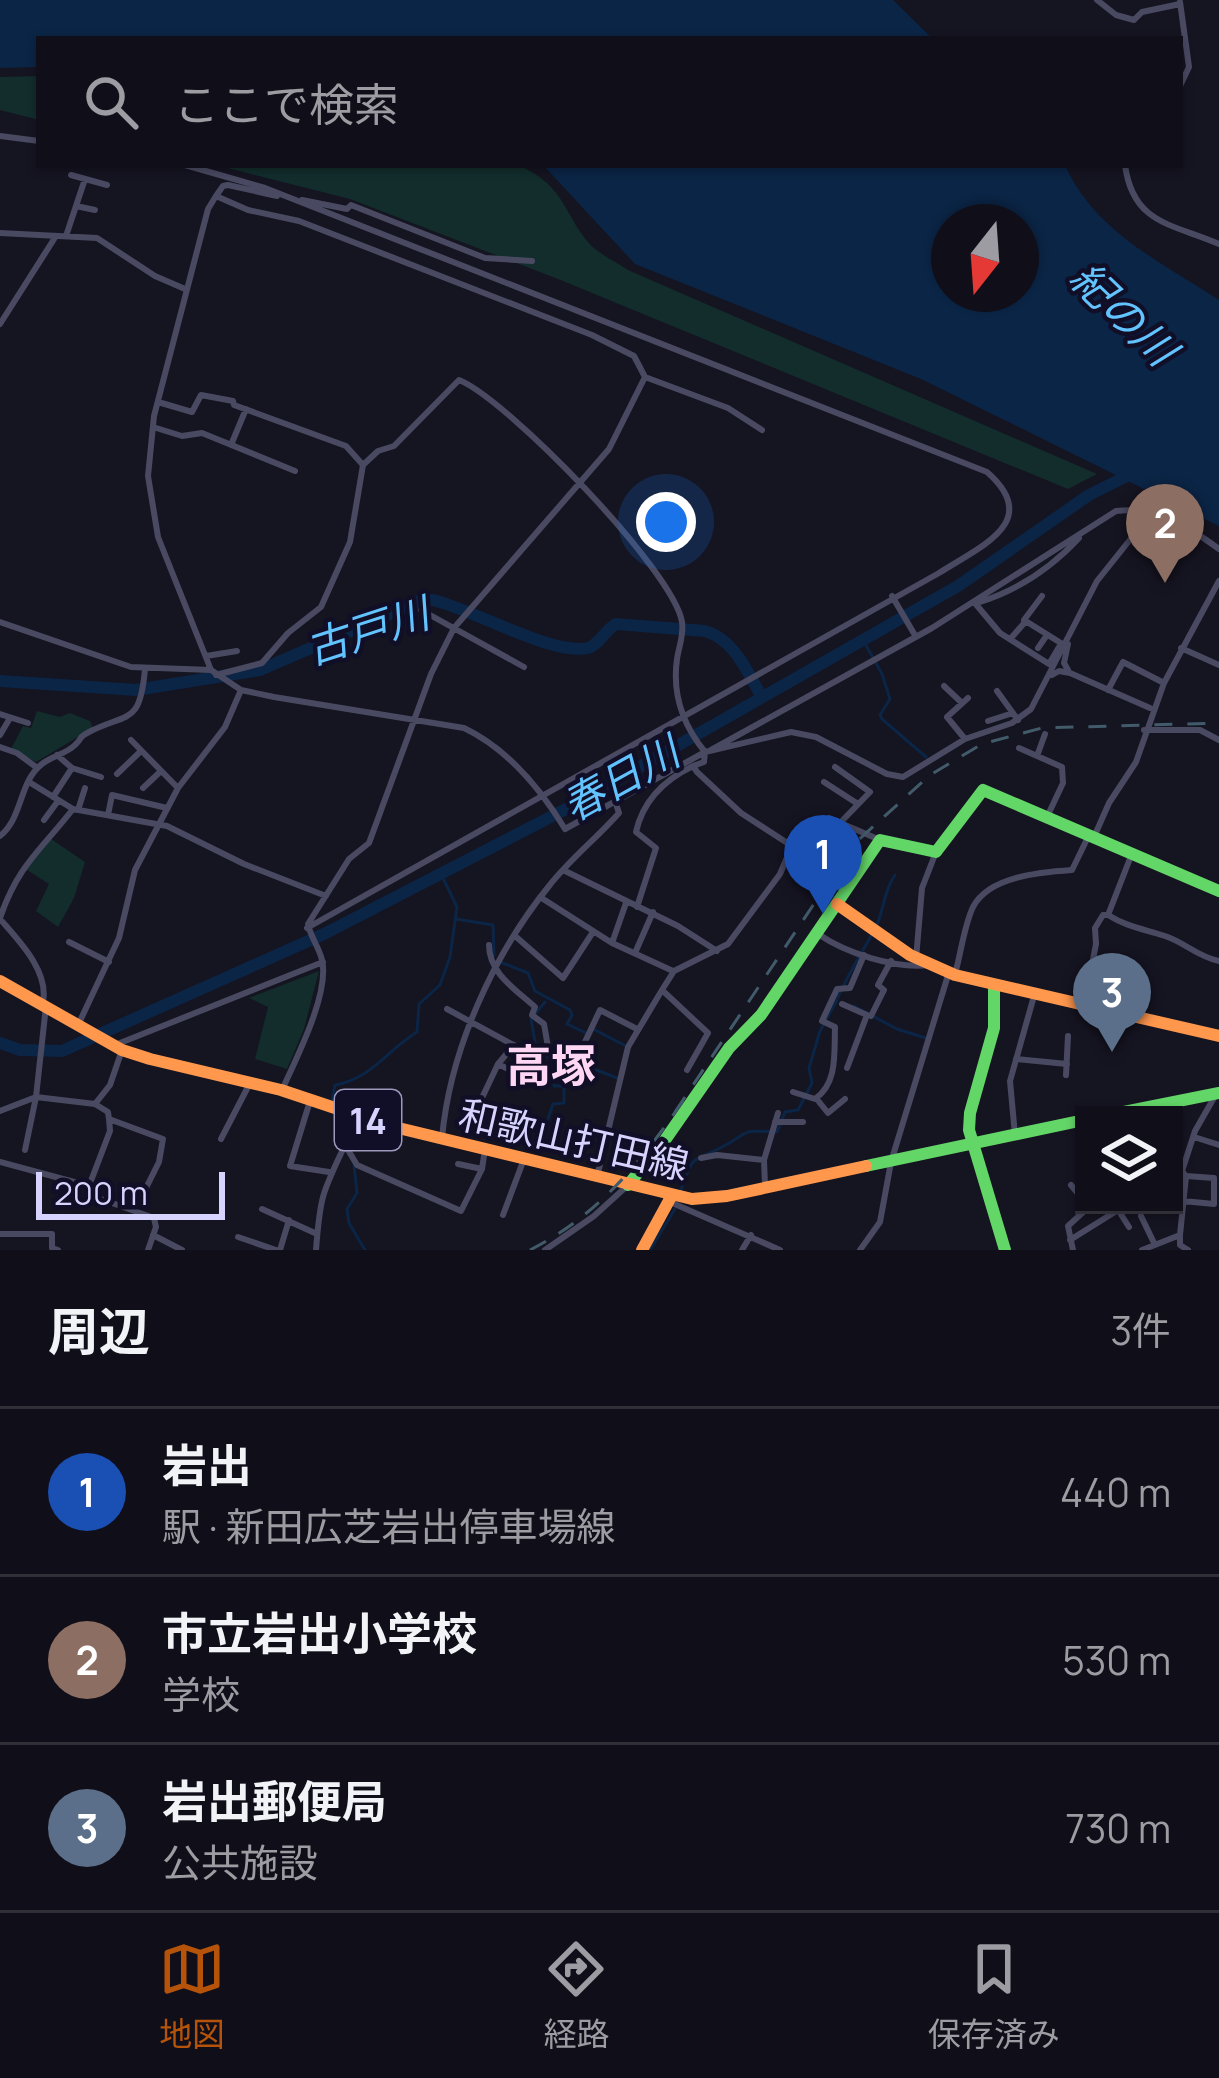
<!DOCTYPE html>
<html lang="ja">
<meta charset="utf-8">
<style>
:root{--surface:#100f19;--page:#191822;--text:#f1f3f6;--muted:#9c9ca2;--line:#302f38;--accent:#b45309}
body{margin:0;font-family:Manrope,"Noto Sans JP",sans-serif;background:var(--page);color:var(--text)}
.controls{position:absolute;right:36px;bottom:36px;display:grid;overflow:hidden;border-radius:0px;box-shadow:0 3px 9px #0004}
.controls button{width:108px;height:108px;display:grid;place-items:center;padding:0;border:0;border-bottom:3px solid var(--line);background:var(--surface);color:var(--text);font:60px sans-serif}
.compass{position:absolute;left:931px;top:204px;width:108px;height:108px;border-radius:50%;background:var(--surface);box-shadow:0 3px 9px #0004;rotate:197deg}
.scale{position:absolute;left:36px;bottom:30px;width:189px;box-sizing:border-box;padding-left:12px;border:6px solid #d6d4ff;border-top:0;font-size:33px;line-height:42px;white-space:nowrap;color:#d6d4ff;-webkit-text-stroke:9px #110e27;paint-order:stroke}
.you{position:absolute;left:666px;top:522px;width:42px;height:42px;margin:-30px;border:9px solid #fff;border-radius:50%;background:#1a73e8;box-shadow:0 0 0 18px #1a73e833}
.badge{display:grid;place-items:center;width:78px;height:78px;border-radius:50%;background:var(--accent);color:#fff;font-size:39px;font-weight:700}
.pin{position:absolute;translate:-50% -99px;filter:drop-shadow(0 3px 6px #0008)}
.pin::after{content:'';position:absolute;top:63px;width:42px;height:36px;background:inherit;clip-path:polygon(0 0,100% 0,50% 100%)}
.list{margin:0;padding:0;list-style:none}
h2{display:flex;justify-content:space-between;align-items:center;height:156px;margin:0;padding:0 48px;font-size:51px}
h2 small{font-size:39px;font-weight:400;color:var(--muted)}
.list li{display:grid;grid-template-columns:78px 1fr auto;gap:36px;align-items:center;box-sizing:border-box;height:168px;padding:0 48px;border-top:3px solid var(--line)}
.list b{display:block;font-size:45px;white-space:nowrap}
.list p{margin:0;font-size:39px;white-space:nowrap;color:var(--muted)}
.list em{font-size:39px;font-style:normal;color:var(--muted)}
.icon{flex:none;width:66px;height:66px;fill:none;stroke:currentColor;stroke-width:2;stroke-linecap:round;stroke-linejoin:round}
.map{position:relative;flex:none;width:1219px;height:1250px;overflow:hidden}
.search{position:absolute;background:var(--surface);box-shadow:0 3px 9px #0004;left:36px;right:36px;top:36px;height:132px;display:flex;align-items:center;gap:30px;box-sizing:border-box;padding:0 42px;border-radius:0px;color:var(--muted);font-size:45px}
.sheet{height:660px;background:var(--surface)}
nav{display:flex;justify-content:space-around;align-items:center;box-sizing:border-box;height:168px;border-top:3px solid var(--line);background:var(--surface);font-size:33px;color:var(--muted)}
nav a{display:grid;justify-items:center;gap:6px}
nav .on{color:var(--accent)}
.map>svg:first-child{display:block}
</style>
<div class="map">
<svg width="1219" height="1250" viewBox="0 0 1219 1250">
<rect width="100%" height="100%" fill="#151421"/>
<path fill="#122d2c" d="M 39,76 L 39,120 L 0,110 L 0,77 Z
M 216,165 L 518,165 C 569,187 564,220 595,249 C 605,257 618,263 628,270 L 1097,474 L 1068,489 L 558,279 L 350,199 Z
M 37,711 L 60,717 L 70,713 L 90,721 L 93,728 L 36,762 L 11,749 L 23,726 L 31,728 Z
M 51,839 L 85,862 L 74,898 L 58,927 L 36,911 L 49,884 L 24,868 Z
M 319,971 L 304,1029 L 287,1069 L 255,1059 L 268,1007 L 249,998 Z"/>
<path fill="#0b2546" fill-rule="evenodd" d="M 0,0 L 893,0 L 933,39 L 39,39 L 39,67 L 0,68 Z
M 543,165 L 1065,165 C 1094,231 1161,262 1219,300 L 1219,526 L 921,379 L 635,264 ZM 1021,222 L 1021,294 L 949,294 L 949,222 Z"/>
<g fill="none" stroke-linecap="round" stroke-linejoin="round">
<path stroke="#0b2546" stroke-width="3" d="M 863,640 L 882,674 L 890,699 L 880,715 L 882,719 L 926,757
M 456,919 L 493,925 L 494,955
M 500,962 L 528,973 L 535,991 L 570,1010 L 572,1015 L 567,1024 L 586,1033
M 838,997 C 849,973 862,952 875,929 C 884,912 883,892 895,875
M 545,1002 L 531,1019 L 536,1047 L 534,1056 L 563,1057 L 617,1078
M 854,1006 L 897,1029 L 926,1038
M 595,1030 L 624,1045
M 332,1100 L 335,1085 C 373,1078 387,1050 417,1032 L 419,1004 L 440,985 L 450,957 L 457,907 L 441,874
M 542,1137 L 553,1104 L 564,1103 L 564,1086 L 554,1086 L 556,1058
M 354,1165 L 357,1193 L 347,1209 L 349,1223 L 365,1250
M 681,1190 C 693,1155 690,1163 720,1148 C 752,1133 735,1129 777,1132 L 785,1112 L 798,1110 L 812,1083 L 809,1068 L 820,1031 L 837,1000
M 650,1250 L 675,1209"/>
<path stroke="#0b2546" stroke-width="12" d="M 0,681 L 136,690 L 260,670 L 422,600 L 433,600 C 472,609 553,656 588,648 C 599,645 605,630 616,624 L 705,631 C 735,640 747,672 762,697
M 0,1043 L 20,1050 L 62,1051 L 324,934 L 564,810 L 958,586 L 1089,495 L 1133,473"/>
<path stroke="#494a62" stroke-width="6" d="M 1097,0 L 1116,15 L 1134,20 L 1142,12 L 1180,4
M 1180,86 L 1189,67 L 1180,2
M 0,136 L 39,141
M 185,165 L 265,188 L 987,472 C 1044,522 979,547 939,573 L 307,928
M 1125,165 C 1133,225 1174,224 1219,244
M 71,175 L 107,185
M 216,196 L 223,186 L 228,185 L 277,196
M 302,200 L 347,209 L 351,205 L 485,258 L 532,261
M 76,206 L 95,210
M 0,233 L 97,238 L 155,276 L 185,289
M 66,236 L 85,179
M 0,324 L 56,236
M 158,402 L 192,412 L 201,395 L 233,401 L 234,405 L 346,446 L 363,465
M 153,427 L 182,436 L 202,433 L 295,471
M 762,430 L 728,408 L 645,377 L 634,356 L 592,335 L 299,221 L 248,210 L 216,196 L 208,209 L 154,416 L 148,476 L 158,537 L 211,670 L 241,690 L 274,697 L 464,728 C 508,749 540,788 565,829 L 705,752 L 791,732 L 816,737 L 887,774 L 903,777 L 965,739 L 1012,723 L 1031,709 L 1097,581 L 1153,511
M 231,445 L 246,409
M 892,596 L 916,637
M 1042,596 L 1024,620 L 1064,645
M 974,602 L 1000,633 L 1049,664 L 1059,647
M 980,602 C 1018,590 1052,567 1079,538
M 421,610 L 524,667
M 0,622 L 131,667 L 211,670
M 1012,637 L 1026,621
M 1038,648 L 1047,635
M 1181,648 L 1219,665
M 206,656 L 237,651
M 1068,670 L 1064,663 L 1068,644
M 216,675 L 262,663 L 288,633 L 321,607 L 350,542 L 363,465 L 378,451 L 394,446 L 459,380 C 507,399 674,571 682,622 C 684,635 679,646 677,659 C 672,694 682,724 705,752
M 1052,675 L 1059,671 L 1070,673 L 1150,708
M 944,686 L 962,703
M 1108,690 L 1123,662 L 1164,683
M 997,691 L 1018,720
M 0,714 L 28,723
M 988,721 L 1013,713
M 1144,730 L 1200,730 L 1219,740
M 0,735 L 10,718
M 965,739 L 947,717 L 968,698
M 131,740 L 178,788
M 0,747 L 17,753 L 36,767
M 1019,748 L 1062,767 L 1063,783 L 1047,817
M 711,750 L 932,628 L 1116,511 C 1158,506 1186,525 1219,549
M 705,752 L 704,762 L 693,766 L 697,772 L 741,813 L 792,846
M 57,755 L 72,768 L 101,777
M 1037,756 L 1045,734
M 835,767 L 870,792 L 840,823
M 117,774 L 141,751
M 29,782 L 73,809 L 167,826 L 244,864 L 326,896
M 824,782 L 858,804
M 143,788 L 161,771
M 53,797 L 72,768
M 78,810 L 85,788
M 108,815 L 112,795 L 167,808
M 44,820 L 58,801
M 0,836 C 23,818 19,781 42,764 C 52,756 66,754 75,745 C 84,737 77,738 89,732 C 128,712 140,726 145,669
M 1094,837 L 1109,803 L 1136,762 L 1164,683 L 1219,581
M 563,870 L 678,926 L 717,951
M 540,897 L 612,943 L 673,971
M 637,907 L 656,848 L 636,832 C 643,800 664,780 693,766
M 1108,915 C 1127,927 1144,929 1165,936 C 1184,942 1198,957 1219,961
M 0,918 C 18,865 41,850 73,809
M 0,919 C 19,941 49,971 43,1002
M 818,934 C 846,953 894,969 929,965
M 514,935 L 563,978 L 593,932
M 69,942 L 109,962
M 612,943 L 626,903
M 489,945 C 489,973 515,989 535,1007 L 532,1015 L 544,1024 L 548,1047
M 635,953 L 653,912
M 916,959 L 922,888 L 936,852
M 955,974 C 961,953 964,926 973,907 C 989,876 1042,872 1072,870 L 1089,835
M 662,990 L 708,1033 L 687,1070
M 842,1004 L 867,1015
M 1084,1006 L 1096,944 L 1095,928 L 1103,915 L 1108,915 L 1131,856
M 447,1009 L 530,1054 L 531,1075 L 514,1072 L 498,1064
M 871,1016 L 884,990 L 878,985 L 891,961
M 79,1023 L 119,938 L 135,870 L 178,788 L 225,727 L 241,690
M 115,1045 L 323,962
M 1016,1059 L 1067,1064
M 576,1061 L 600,1010 L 637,1029
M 847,1068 L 867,1015
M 1066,1075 L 1068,1036
M 282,1090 C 296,1059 330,993 322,960 C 319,947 310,936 308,924 L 349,859 L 369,843 L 431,674 L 454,628 L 609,449 L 645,377
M 793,1092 L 815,1099 C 838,1083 834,1053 835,1027 L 822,1021 L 837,989 L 850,988 L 864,955
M 816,1098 L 828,1113 L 845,1099
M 481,1100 L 498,1064 L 514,1045
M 310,1101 L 290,1166 L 329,1172
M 95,1104 L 110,1085 L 122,1050
M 0,1111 L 36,1097 L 95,1104 L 108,1112 L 109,1119 L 163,1139 L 159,1162 L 135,1210
M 775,1122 L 803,1122
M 1015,1135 L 1010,1081 L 1034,996
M 1194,1137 L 1219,1145
M 442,1138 C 450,1050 493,955 549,886 C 570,859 597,838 619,813 L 615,801
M 221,1139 L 250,1083
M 345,1145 L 357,1165 L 461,1211 L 482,1169 L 485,1149
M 25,1150 L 36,1097 L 46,1006
M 701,1158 L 717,1155 L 764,1160
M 0,1162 L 89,1186 L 87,1194 L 154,1218 L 156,1227 L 148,1250
M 458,1164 L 482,1169
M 597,1177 L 628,1047 L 662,990 L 674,971 L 728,944 L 780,874 L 794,841 L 805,829 L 829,818 L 880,840
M 765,1185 L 764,1160 L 778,1113
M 1071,1185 L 1084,1201
M 89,1186 L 110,1131 L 109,1119
M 1183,1201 L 1214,1204 L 1214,1178 L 1186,1176
M 670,1202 L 780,1250
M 1115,1205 L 1129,1227
M 262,1209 L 317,1234
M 503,1215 L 524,1159
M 1141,1216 L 1155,1245
M 0,1234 L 52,1234 L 52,1248 L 58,1250
M 153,1235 L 182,1250
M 1180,1235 L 1180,1245 L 1188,1250
M 238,1237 L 276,1250
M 1070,1240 L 1118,1210
M 280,1250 L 289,1220
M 316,1250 C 320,1197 322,1193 345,1145 L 339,1111
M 545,1250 L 594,1216 L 627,1186
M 742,1250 L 751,1235
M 860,1250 L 880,1222 L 891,1162 L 949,972
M 1073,1250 L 1068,1226 L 1091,1205
M 1142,1250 L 1180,1235 L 1186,1176 L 1182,1171 L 1195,1131 L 1215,1096"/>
<path stroke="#63d668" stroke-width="12" d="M 994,986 L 994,1028 L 970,1113 L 969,1130 L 1005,1250
M 1109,1115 L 1219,1093
M 866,1166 L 1084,1120
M 628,1185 L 665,1140 L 729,1048 L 761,1015 L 880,840 L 936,852 L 983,790 L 1219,891"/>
<path stroke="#ff974d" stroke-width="12" d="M 837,904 L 910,955 L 955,975 L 1219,1036
M 0,981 L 122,1050 L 150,1059 L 281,1090 L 386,1125 L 692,1199 L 727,1196 L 866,1166
M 642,1250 L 672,1195"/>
<path stroke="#425b6b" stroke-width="3" stroke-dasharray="18 15" stroke-linecap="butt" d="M 675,1112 L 854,844 L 930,775 L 982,744 L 1042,728 L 1219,723
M 530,1250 C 600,1214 641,1162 685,1098"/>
</g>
<g text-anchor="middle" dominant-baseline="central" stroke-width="9" stroke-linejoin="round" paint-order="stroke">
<rect fill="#110e27" stroke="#9b99be" stroke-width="3" x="335" y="1090" width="66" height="60" rx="9"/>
<g font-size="36" font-weight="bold" fill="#d6d4ff">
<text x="368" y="1120">14</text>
</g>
<g font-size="39" fill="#d6d4ff" stroke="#110e27">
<text transform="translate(574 1139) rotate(13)">和歌山打田線</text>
</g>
<g font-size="42" font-style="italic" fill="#62c3ff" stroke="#110e27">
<text transform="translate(1124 313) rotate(44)">紀の川</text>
<text transform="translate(367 630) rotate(-18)">古戸川</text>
<text transform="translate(620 778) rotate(-29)">春日川</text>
</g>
<g font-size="45" font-weight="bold" fill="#ffd6f3" stroke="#110e27">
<text x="551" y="1065">高塚</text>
</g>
</g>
</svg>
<div class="controls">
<button><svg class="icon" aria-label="layers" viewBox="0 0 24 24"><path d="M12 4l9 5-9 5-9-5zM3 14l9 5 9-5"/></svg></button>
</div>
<svg class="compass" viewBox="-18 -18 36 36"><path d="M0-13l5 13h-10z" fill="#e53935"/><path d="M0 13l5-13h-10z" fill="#9c9ca2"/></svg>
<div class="scale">200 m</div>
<div class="you"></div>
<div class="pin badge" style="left:823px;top:914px;background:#1a4fb4">1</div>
<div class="pin badge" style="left:1165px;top:583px;background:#8d6e63">2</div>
<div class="pin badge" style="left:1112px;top:1052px;background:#5c6f8a">3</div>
<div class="search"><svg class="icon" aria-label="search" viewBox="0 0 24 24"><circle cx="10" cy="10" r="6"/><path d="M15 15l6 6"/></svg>ここで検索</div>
</div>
<section class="sheet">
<h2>周辺<small>3件</small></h2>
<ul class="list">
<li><span class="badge" style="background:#1a4fb4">1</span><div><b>岩出</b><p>駅 · 新田広芝岩出停車場線</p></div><em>440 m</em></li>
<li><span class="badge" style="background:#8d6e63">2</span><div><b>市立岩出小学校</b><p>学校</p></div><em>530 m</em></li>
<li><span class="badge" style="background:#5c6f8a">3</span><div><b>岩出郵便局</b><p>公共施設</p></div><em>730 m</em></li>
</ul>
</section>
<nav>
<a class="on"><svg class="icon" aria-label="map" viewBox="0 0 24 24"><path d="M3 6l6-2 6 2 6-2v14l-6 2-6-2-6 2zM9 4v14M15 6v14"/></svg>地図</a>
<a><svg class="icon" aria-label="directions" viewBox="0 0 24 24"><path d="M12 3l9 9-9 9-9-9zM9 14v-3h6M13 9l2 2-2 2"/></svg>経路</a>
<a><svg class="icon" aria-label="saved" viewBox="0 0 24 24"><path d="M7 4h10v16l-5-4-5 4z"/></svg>保存済み</a>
</nav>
